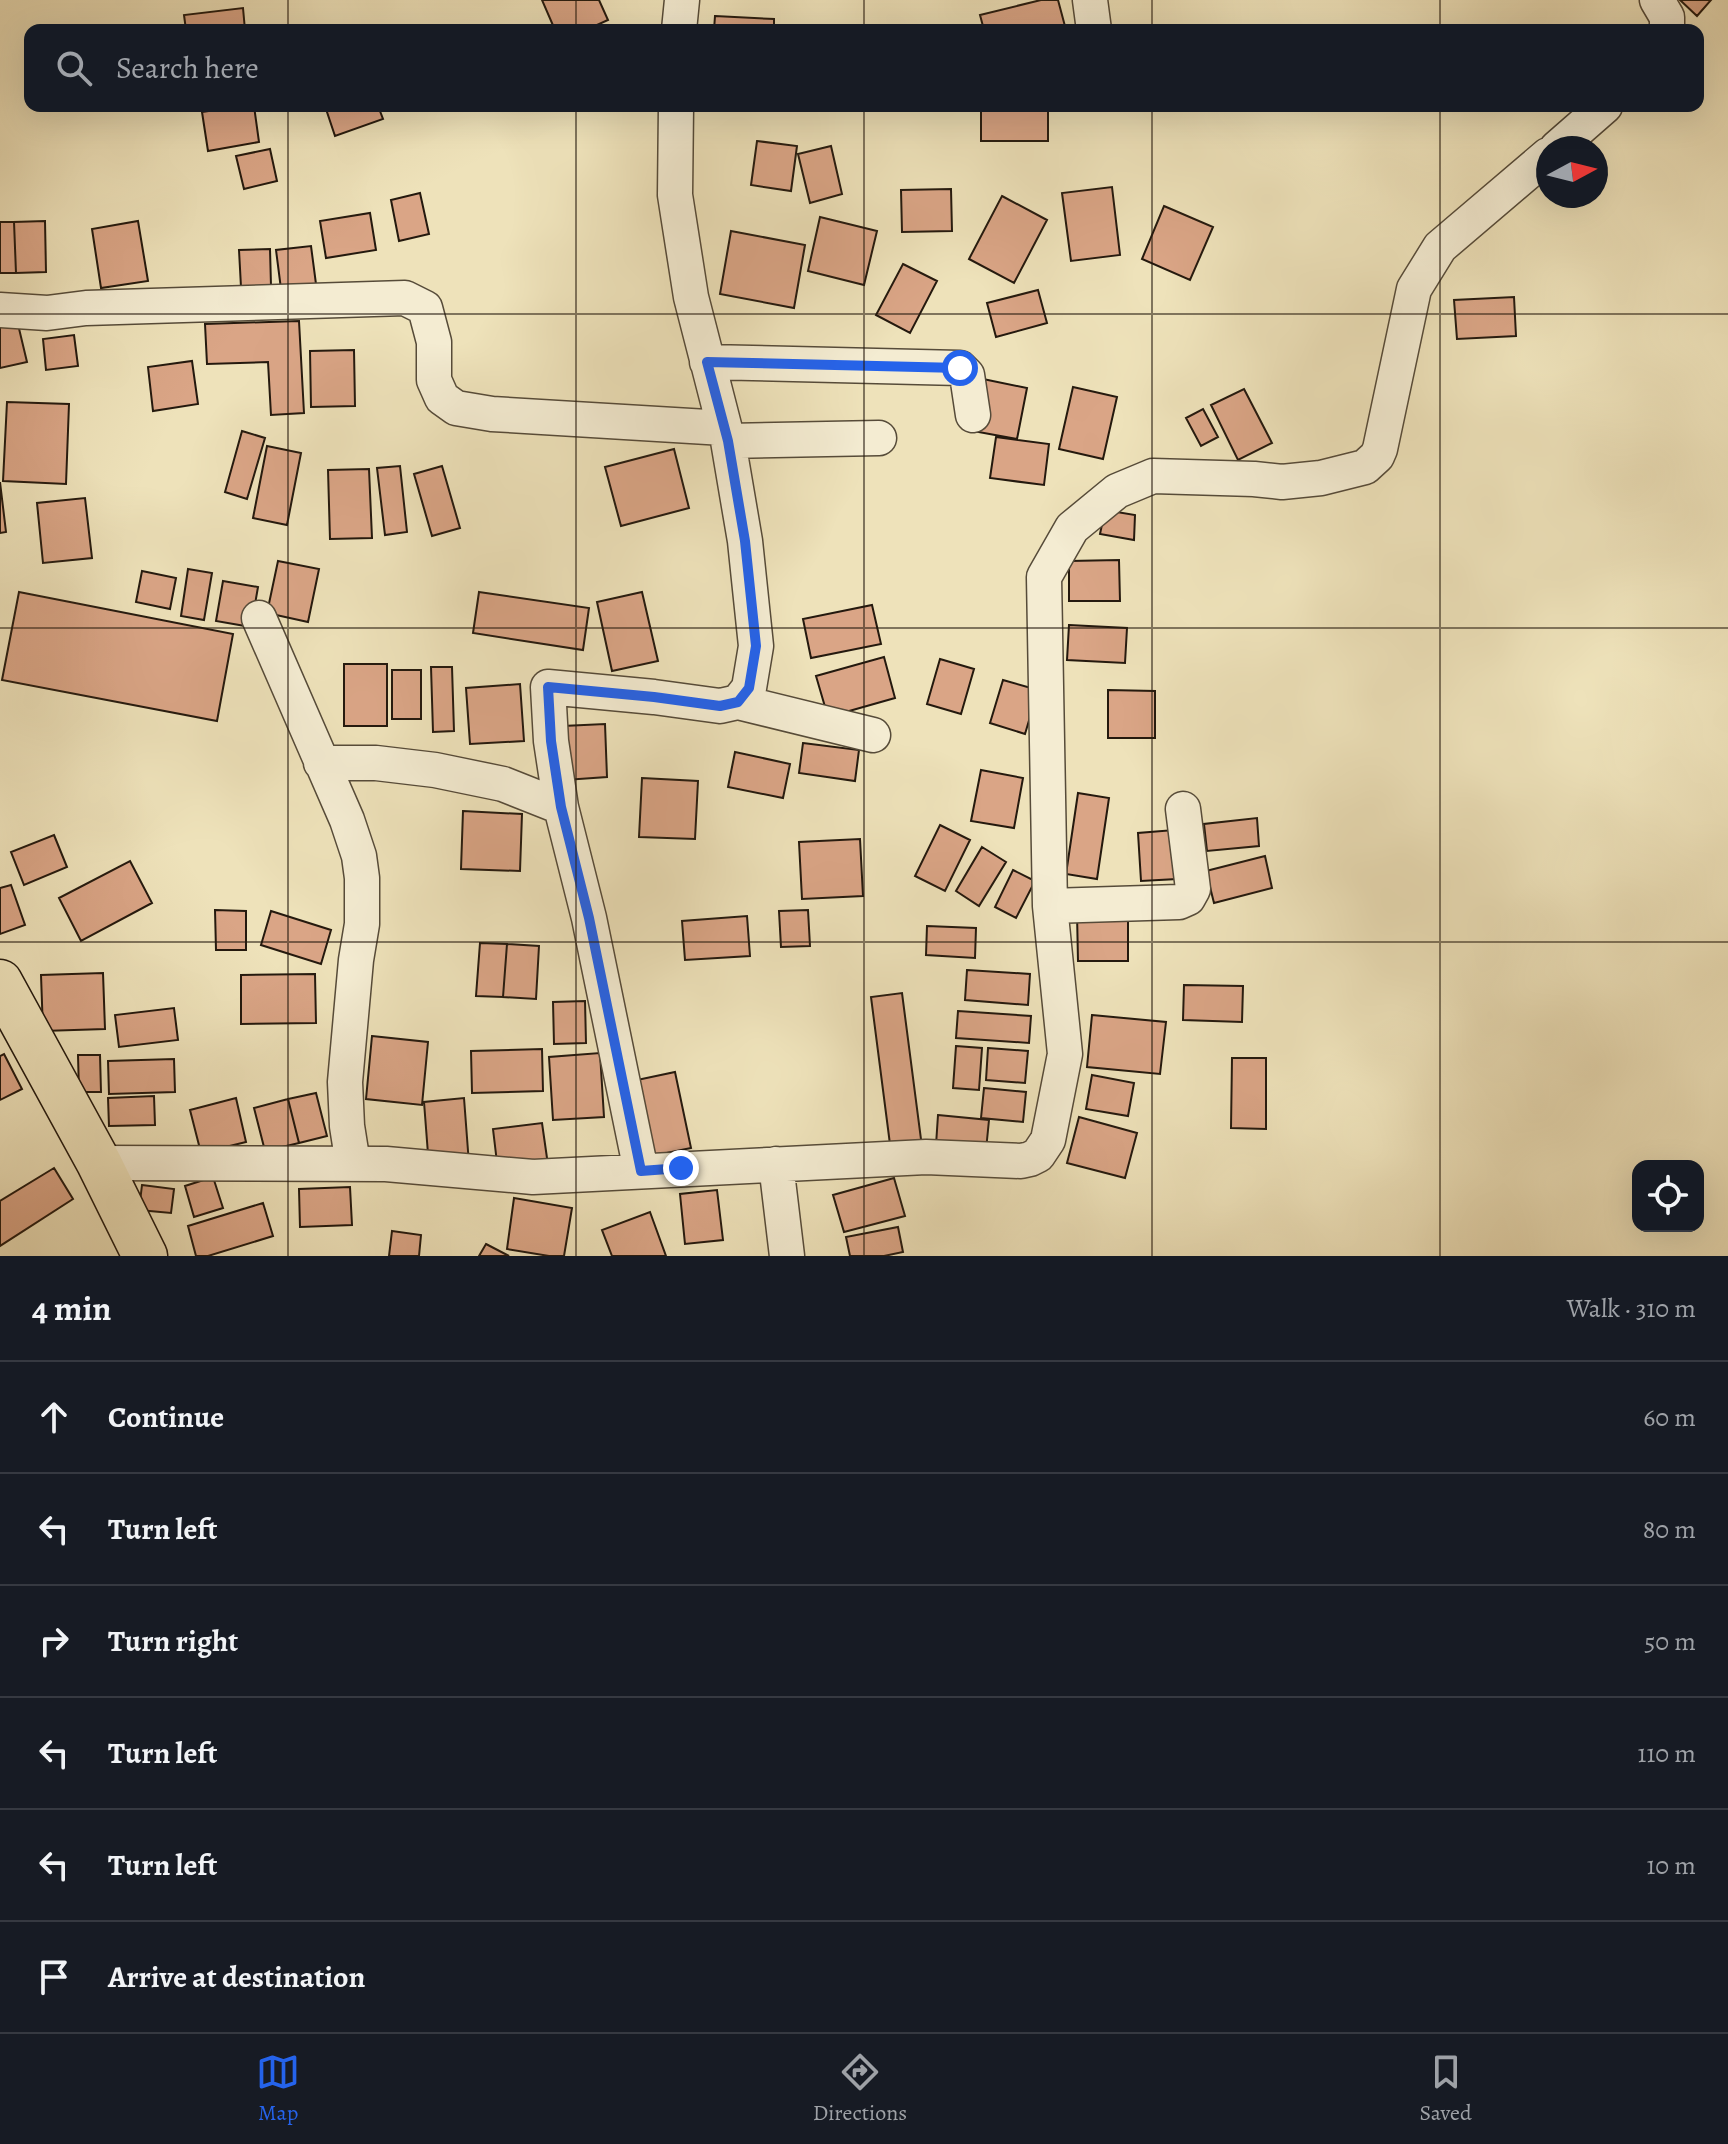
<!DOCTYPE html>
<meta charset="utf-8">
<style>
:root{--surface:#171b24;--page:#242831;--text:#f1f3f6;--muted:#9ea1a6;--line:#363941;--accent:#2563eb}
body{margin:0;font-family:Alegreya,serif;background:var(--page);color:var(--text)}
.controls{position:absolute;right:24px;bottom:24px;display:grid;overflow:hidden;border-radius:16px;box-shadow:0 8px 32px #0002}
.controls button{width:72px;height:72px;display:grid;place-items:center;padding:0;border:0;border-bottom:2px solid var(--line);background:var(--surface);color:var(--text);font:40px sans-serif}
.compass{position:absolute;left:1536px;top:136px;width:72px;height:72px;border-radius:50%;background:var(--surface);box-shadow:0 8px 32px #0002;rotate:83deg}
.stop{position:absolute;width:24px;height:24px;margin:-18px;border:6px solid #2563eb;border-radius:50%;background:#fff}
.stop.end{background:#2563eb;border-color:#fff;box-shadow:0 2px 8px #0008}
.list{margin:0;padding:0;list-style:none}
h2{display:flex;justify-content:space-between;align-items:center;height:104px;margin:0;padding:0 32px;font-size:34px}
h2 small{font-size:26px;font-weight:400;color:var(--muted)}
.list li{display:grid;grid-template-columns:52px 1fr auto;gap:24px;align-items:center;box-sizing:border-box;height:112px;padding:0 32px;border-top:2px solid var(--line)}
.list b{display:block;font-size:30px;white-space:nowrap}
.list em{font-size:26px;font-style:normal;color:var(--muted)}
.icon{flex:none;width:44px;height:44px;fill:none;stroke:currentColor;stroke-width:2;stroke-linecap:round;stroke-linejoin:round}
.map{position:relative;flex:none;width:1728px;height:1256px;overflow:hidden}
.search{position:absolute;background:var(--surface);box-shadow:0 8px 32px #0002;left:24px;right:24px;top:24px;height:88px;display:flex;align-items:center;gap:20px;box-sizing:border-box;padding:0 28px;border-radius:16px;color:var(--muted);font-size:30px}
.sheet{height:776px;background:var(--surface)}
nav{display:flex;justify-content:space-around;align-items:center;box-sizing:border-box;height:112px;border-top:2px solid var(--line);background:var(--surface);font-size:22px;color:var(--muted)}
nav a{display:grid;justify-items:center;gap:4px}
nav .on{color:var(--accent)}
.map>svg:first-child{display:block}
</style>
<div class="map">
<svg width="1728" height="1256" viewBox="0 0 1728 1256">
<rect width="100%" height="100%" fill="#eee2ba"/>
<filter id="stains"><feTurbulence type="fractalNoise" baseFrequency=".0025" numOctaves="4"/><feColorMatrix values="0 0 0 0 .2 0 0 0 0 .09 0 0 0 0 .02 0 0 0 .5 -.17"/></filter>
<radialGradient id="worn" r=".72"><stop offset=".6" stop-color="#630" stop-opacity="0"/><stop offset="1" stop-color="#630" stop-opacity=".3"/></radialGradient>
<path fill="#daa586" stroke="#24190e" stroke-width="2" d="M 542,0 L 599,0 L 608,20 L 586,30 L 555,30 Z
M 1041,0 L 1058,0 L 1066,30 L 984,30 L 980,15 Z
M 1680,0 L 1711,0 L 1697,16 Z
M 243,8 L 245,30 L 186,30 L 184,15 Z
M 715,16 L 774,19 L 774,30 L 714,30 Z
M 823,27 L 823,30 L 792,30 L 792,28 Z
M 242,106 L 254,106 L 259,142 L 208,151 L 202,112 Z
M 325,106 L 378,106 L 383,119 L 335,136 Z
M 981,106 L 1048,106 L 1048,141 L 981,141 Z
M 757,141 L 797,146 L 791,191 L 751,185 Z
M 831,146 L 842,194 L 810,203 L 798,154 Z
M 270,149 L 277,181 L 244,189 L 236,156 Z
M 1112,187 L 1120,255 L 1071,261 L 1062,193 Z
M 951,189 L 952,231 L 902,232 L 901,190 Z
M 420,193 L 429,234 L 399,241 L 391,200 Z
M 1002,196 L 1047,220 L 1014,283 L 969,259 Z
M 1164,206 L 1213,227 L 1190,280 L 1142,259 Z
M 370,213 L 376,250 L 326,258 L 320,221 Z
M 820,217 L 877,231 L 864,285 L 808,271 Z
M 45,221 L 46,272 L 16,273 L 14,222 Z
M 138,221 L 148,281 L 101,288 L 92,229 Z
M 0,222 L 14,222 L 16,273 L 0,273 Z
M 731,231 L 805,245 L 794,308 L 720,294 Z
M 311,246 L 316,284 L 281,289 L 276,250 Z
M 270,249 L 271,286 L 241,287 L 239,250 Z
M 903,264 L 937,281 L 910,333 L 876,315 Z
M 1038,290 L 1047,323 L 996,337 L 987,303 Z
M 1514,297 L 1516,336 L 1457,339 L 1454,300 Z
M 16,316 L 27,362 L 0,368 L 0,320 Z
M 299,321 L 304,413 L 271,415 L 268,362 L 207,364 L 205,324 Z
M 74,335 L 78,366 L 46,370 L 43,339 Z
M 354,350 L 355,406 L 311,407 L 310,351 Z
M 192,361 L 198,404 L 153,411 L 148,367 Z
M 983,379 L 1027,388 L 1017,439 L 973,431 Z
M 1073,387 L 1117,397 L 1103,459 L 1059,449 Z
M 1244,389 L 1272,443 L 1238,460 L 1211,405 Z
M 7,402 L 69,404 L 66,484 L 3,481 Z
M 1203,409 L 1218,437 L 1201,446 L 1186,418 Z
M 242,431 L 265,438 L 247,499 L 225,492 Z
M 996,437 L 1049,444 L 1044,485 L 990,478 Z
M 267,446 L 301,453 L 287,525 L 253,518 Z
M 674,449 L 689,508 L 621,526 L 605,467 Z
M 400,466 L 407,532 L 385,535 L 377,468 Z
M 442,466 L 460,528 L 432,536 L 414,474 Z
M 369,469 L 372,538 L 330,539 L 328,470 Z
M 0,482 L 6,532 L 0,533 Z
M 85,498 L 92,558 L 43,563 L 37,503 Z
M 1105,510 L 1135,515 L 1134,540 L 1100,534 Z
M 1119,560 L 1120,601 L 1069,601 L 1069,561 Z
M 278,561 L 319,569 L 308,622 L 267,613 Z
M 188,569 L 212,573 L 204,620 L 181,616 Z
M 142,571 L 176,578 L 170,609 L 136,602 Z
M 223,581 L 258,587 L 251,627 L 216,621 Z
M 19,592 L 233,634 L 217,721 L 2,680 Z
M 479,592 L 589,608 L 583,650 L 473,633 Z
M 642,592 L 658,661 L 612,671 L 597,602 Z
M 872,605 L 881,644 L 811,658 L 803,619 Z
M 1069,625 L 1127,628 L 1125,663 L 1067,660 Z
M 884,657 L 895,698 L 828,717 L 816,676 Z
M 940,659 L 974,669 L 961,714 L 927,704 Z
M 344,664 L 387,664 L 387,726 L 344,726 Z
M 431,667 L 452,667 L 454,731 L 433,732 Z
M 392,670 L 421,670 L 421,719 L 392,719 Z
M 1003,680 L 1038,690 L 1025,734 L 990,723 Z
M 520,684 L 524,741 L 470,744 L 466,688 Z
M 1108,690 L 1155,691 L 1155,738 L 1108,738 Z
M 605,724 L 607,777 L 565,780 L 563,726 Z
M 803,743 L 859,750 L 855,781 L 799,773 Z
M 735,752 L 790,764 L 783,798 L 728,787 Z
M 981,770 L 1023,778 L 1014,828 L 971,821 Z
M 642,778 L 698,781 L 695,839 L 639,837 Z
M 1078,793 L 1109,798 L 1097,879 L 1066,874 Z
M 463,811 L 522,814 L 520,871 L 461,869 Z
M 1257,818 L 1259,846 L 1207,851 L 1204,824 Z
M 940,825 L 970,840 L 945,891 L 915,876 Z
M 1174,830 L 1177,879 L 1141,881 L 1138,833 Z
M 54,835 L 67,867 L 24,885 L 11,852 Z
M 860,839 L 863,896 L 802,899 L 799,842 Z
M 982,847 L 1006,862 L 979,906 L 956,891 Z
M 1265,856 L 1272,888 L 1214,903 L 1206,871 Z
M 130,861 L 152,903 L 81,941 L 59,898 Z
M 1013,870 L 1035,881 L 1016,918 L 995,907 Z
M 11,885 L 25,925 L 0,934 L 0,888 Z
M 215,910 L 246,911 L 246,950 L 216,950 Z
M 808,910 L 810,946 L 781,947 L 779,911 Z
M 271,911 L 331,930 L 321,964 L 261,945 Z
M 1077,913 L 1128,913 L 1128,961 L 1078,961 Z
M 747,916 L 750,956 L 685,960 L 682,921 Z
M 927,926 L 976,928 L 975,958 L 926,955 Z
M 480,943 L 507,944 L 503,997 L 476,996 Z
M 507,944 L 539,946 L 536,999 L 503,997 Z
M 967,970 L 1030,974 L 1028,1005 L 965,1000 Z
M 103,973 L 105,1029 L 43,1031 L 41,975 Z
M 315,974 L 316,1023 L 241,1024 L 241,975 Z
M 1184,985 L 1243,986 L 1242,1022 L 1183,1020 Z
M 902,993 L 922,1147 L 891,1152 L 871,997 Z
M 585,1001 L 586,1043 L 554,1044 L 553,1002 Z
M 174,1008 L 178,1040 L 119,1047 L 115,1015 Z
M 958,1011 L 1031,1016 L 1029,1043 L 956,1038 Z
M 1092,1015 L 1166,1022 L 1160,1074 L 1087,1067 Z
M 372,1036 L 428,1042 L 422,1105 L 366,1099 Z
M 956,1046 L 982,1048 L 979,1090 L 953,1088 Z
M 988,1048 L 1028,1051 L 1025,1083 L 986,1080 Z
M 542,1049 L 543,1091 L 472,1093 L 471,1051 Z
M 600,1053 L 604,1117 L 553,1120 L 549,1057 Z
M 4,1054 L 22,1089 L 0,1100 L 0,1056 Z
M 78,1055 L 100,1055 L 101,1092 L 79,1092 Z
M 1232,1058 L 1266,1058 L 1266,1129 L 1231,1128 Z
M 174,1059 L 175,1092 L 109,1094 L 108,1061 Z
M 675,1072 L 691,1148 L 652,1156 L 637,1080 Z
M 1092,1075 L 1134,1083 L 1128,1116 L 1086,1109 Z
M 984,1088 L 1026,1092 L 1023,1122 L 981,1118 Z
M 316,1093 L 327,1136 L 299,1143 L 288,1099 Z
M 154,1096 L 155,1125 L 109,1126 L 108,1098 Z
M 236,1098 L 246,1142 L 201,1153 L 190,1110 Z
M 464,1098 L 469,1164 L 429,1167 L 424,1102 Z
M 288,1099 L 299,1143 L 265,1151 L 254,1108 Z
M 938,1115 L 989,1120 L 986,1150 L 936,1145 Z
M 1079,1117 L 1137,1133 L 1125,1178 L 1067,1163 Z
M 542,1123 L 548,1165 L 498,1171 L 493,1129 Z
M 54,1168 L 73,1199 L 0,1246 L 0,1201 Z
M 213,1177 L 223,1208 L 194,1217 L 185,1186 Z
M 894,1178 L 905,1216 L 844,1232 L 833,1195 Z
M 142,1185 L 174,1189 L 171,1213 L 139,1210 Z
M 350,1187 L 352,1225 L 300,1227 L 299,1189 Z
M 717,1190 L 723,1240 L 685,1244 L 680,1194 Z
M 514,1198 L 572,1208 L 564,1256 L 549,1256 L 507,1249 Z
M 263,1203 L 273,1236 L 208,1256 L 196,1256 L 188,1226 Z
M 650,1212 L 666,1256 L 612,1256 L 602,1230 Z
M 898,1227 L 903,1252 L 884,1256 L 850,1256 L 846,1237 Z
M 392,1231 L 421,1235 L 419,1256 L 389,1256 Z
M 486,1244 L 509,1256 L 479,1256 Z"/>
<g fill="none" stroke-linecap="round" stroke-linejoin="round">
<g stroke="#564b39" stroke-width="37">
<path id="minor" d="M 1090,0 L 1094,30
M 1657,0 L 1667,17 L 1667,30
M 679,30 L 682,0
M 1557,148 L 1605,106
M 0,310 L 47,313 L 86,308 L 405,298 L 425,308 L 434,342 L 434,380 L 442,398 L 456,408 L 492,414 L 724,428
M 707,362 L 960,368 L 967,375 L 973,415
M 728,441 L 879,438
M 259,618 L 347,820 L 359,856 L 362,878 L 362,924 L 356,960 L 345,1082 L 347,1126 L 353,1164
M 738,702 L 873,735
M 321,763 L 376,763 L 435,770 L 503,784 L 561,807
M 1050,906 L 1179,902 L 1188,898 L 1193,889 L 1183,809
M 99,1163 L 386,1164 L 533,1177 L 926,1157 L 1021,1161 L 1030,1159 L 1038,1155 L 1048,1140 L 1065,1054 L 1050,906 L 1044,577 L 1072,528 L 1117,491 L 1153,476 L 1254,479 L 1282,482 L 1321,478 L 1365,467 L 1377,456 L 1380,449 L 1414,289 L 1440,247 L 1548,155
M 776,1164 L 787,1256
M 641,1171 L 589,918 L 561,807 L 551,741 L 548,687 L 654,697 L 720,706 L 738,702 L 749,688 L 756,646 L 745,541 L 728,441 L 691,297 L 675,195 L 676,106"/>
</g>
<g stroke="#24190e" stroke-width="47">
<path id="primary" d="M 0,982 L 99,1163 L 145,1256"/>
</g>
<use href="#minor" stroke="#f4ecd2" stroke-width="34"/>
<use href="#primary" stroke="#eee2ba" stroke-width="44"/>
</g>
<g fill="none" stroke-linecap="round" stroke-linejoin="round">
<path stroke="#2563eb" stroke-width="10" d="M 681,1168 L 641,1171 L 589,918 L 561,807 L 551,741 L 548,687 L 654,697 L 720,706 L 738,702 L 749,688 L 756,646 L 745,541 L 728,441 L 707,362 L 960,368"/>
</g>
<path fill="none" stroke="#24190e" stroke-width="2" stroke-opacity="0.55" d="M 288,0 L 288,30M 576,0 L 576,30M 864,0 L 864,30M 1152,0 L 1152,30M 1440,0 L 1440,30M 288,106 L 288,1256M 576,106 L 576,1256M 864,106 L 864,1256M 1152,106 L 1152,1256M 1440,106 L 1440,1256M 0,314 L 1728,314M 0,628 L 1728,628M 0,942 L 1728,942"/>
<rect width="100%" height="100%" filter="url(#stains)"/>
<rect width="100%" height="100%" fill="url(#worn)"/>
</svg>
<div class="controls">
<button><svg class="icon" aria-label="locate" viewBox="0 0 24 24"><circle cx="12" cy="12" r="6"/><path d="M12 2v4M12 18v4M2 12h4M18 12h4"/></svg></button>
</div>
<svg class="compass" viewBox="-18 -18 36 36"><path d="M0-13l5 13h-10z" fill="#e53935"/><path d="M0 13l5-13h-10z" fill="#9ea1a6"/></svg>
<div class="stop" style="left:960px;top:368px"></div>
<div class="stop end" style="left:681px;top:1168px"></div>
<div class="search"><svg class="icon" aria-label="search" viewBox="0 0 24 24"><circle cx="10" cy="10" r="6"/><path d="M15 15l6 6"/></svg>Search here</div>
</div>
<section class="sheet">
<h2>4 min<small>Walk · 310 m</small></h2>
<ul class="list">
<li><svg class="icon" aria-label="ahead" viewBox="0 0 24 24"><path d="M12 20V5M6 11l6-6 6 6"/></svg><div><b>Continue</b></div><em>60 m</em></li>
<li><svg class="icon" aria-label="left" viewBox="0 0 24 24"><path d="M17 20v-9H6M10 6l-5 5 5 5"/></svg><div><b>Turn left</b></div><em>80 m</em></li>
<li><svg class="icon" aria-label="right" viewBox="0 0 24 24"><path d="M7 20v-9h11M14 6l5 5-5 5"/></svg><div><b>Turn right</b></div><em>50 m</em></li>
<li><svg class="icon" aria-label="left" viewBox="0 0 24 24"><path d="M17 20v-9H6M10 6l-5 5 5 5"/></svg><div><b>Turn left</b></div><em>110 m</em></li>
<li><svg class="icon" aria-label="left" viewBox="0 0 24 24"><path d="M17 20v-9H6M10 6l-5 5 5 5"/></svg><div><b>Turn left</b></div><em>10 m</em></li>
<li><svg class="icon" aria-label="arrive" viewBox="0 0 24 24"><path d="M6 21V4h12l-3 4 3 4H6"/></svg><div><b>Arrive at destination</b></div></li>
</ul>
</section>
<nav>
<a class="on"><svg class="icon" aria-label="map" viewBox="0 0 24 24"><path d="M3 6l6-2 6 2 6-2v14l-6 2-6-2-6 2zM9 4v14M15 6v14"/></svg>Map</a>
<a><svg class="icon" aria-label="directions" viewBox="0 0 24 24"><path d="M12 3l9 9-9 9-9-9zM9 14v-3h6M13 9l2 2-2 2"/></svg>Directions</a>
<a><svg class="icon" aria-label="saved" viewBox="0 0 24 24"><path d="M7 4h10v16l-5-4-5 4z"/></svg>Saved</a>
</nav>
